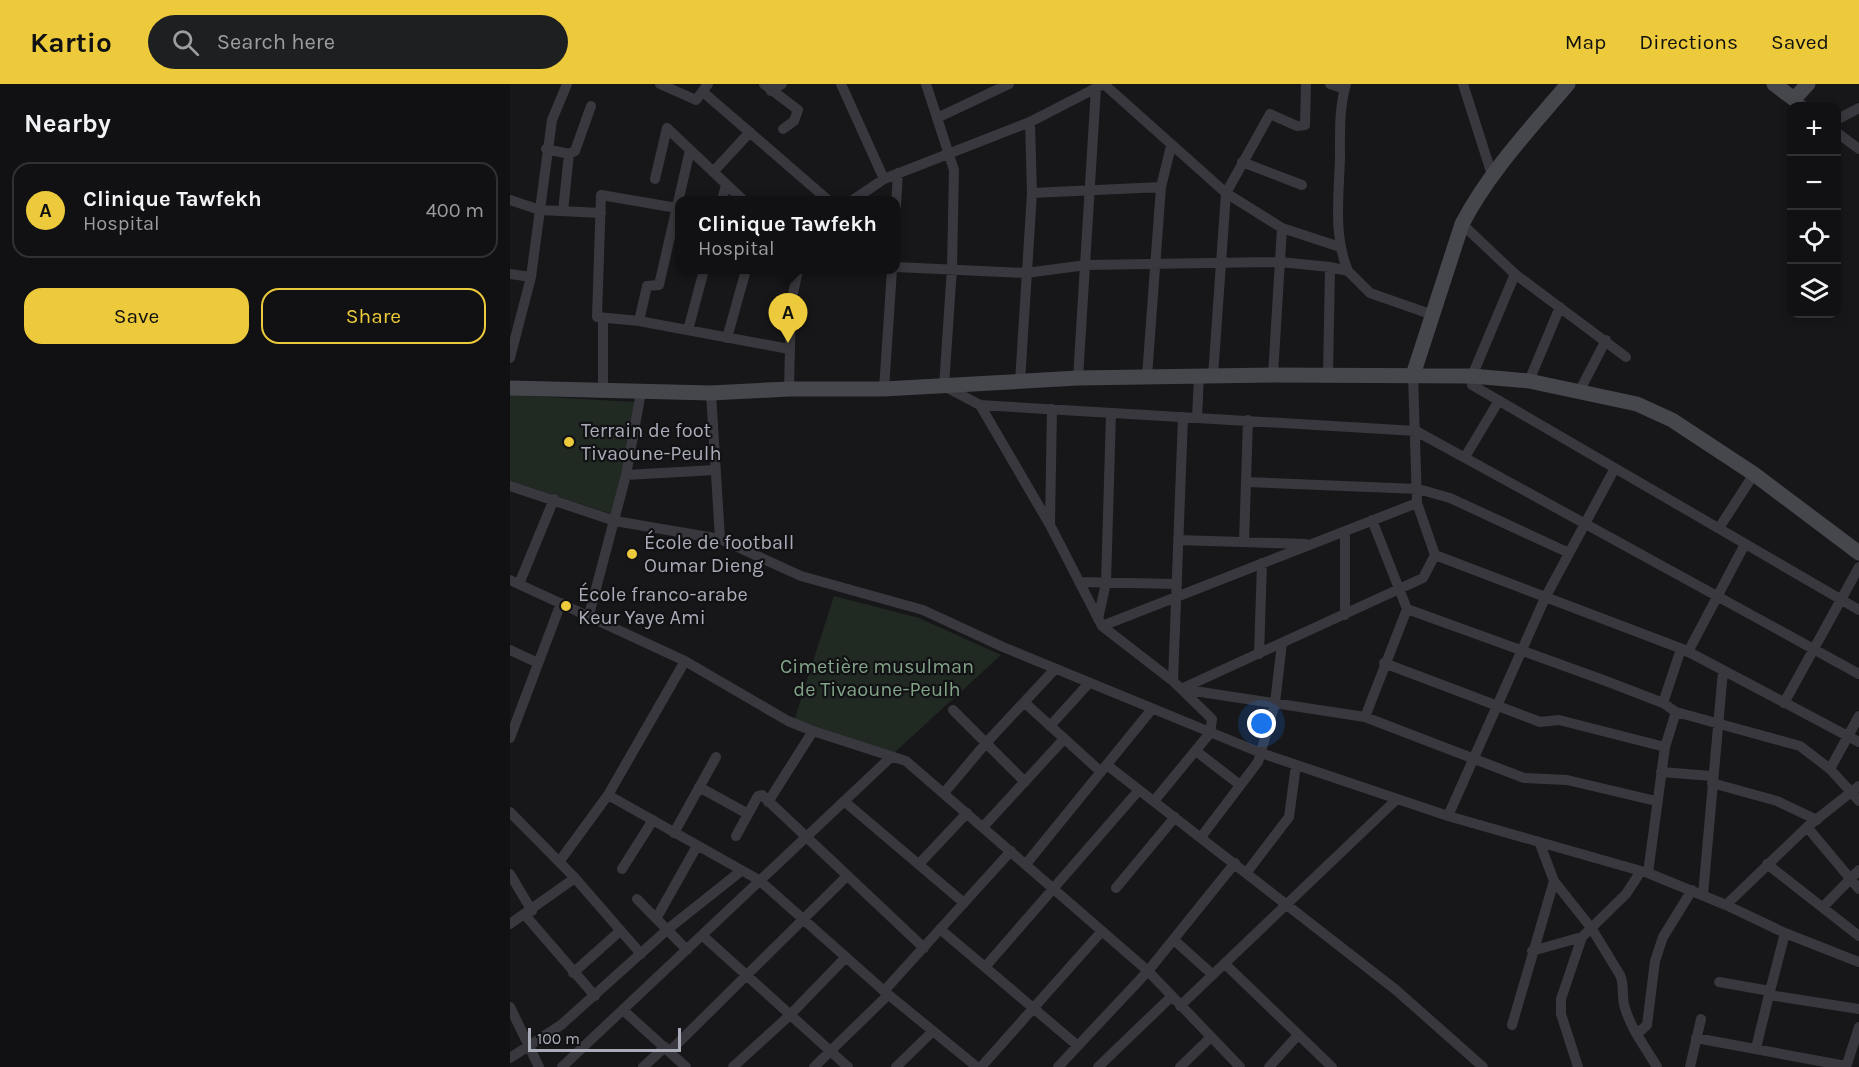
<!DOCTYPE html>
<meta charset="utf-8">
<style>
:root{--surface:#111113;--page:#1e1f21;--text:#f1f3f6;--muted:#9c9da0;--line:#303133;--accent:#ecca3b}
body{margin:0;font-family:Karla,sans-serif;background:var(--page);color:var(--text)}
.controls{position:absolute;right:18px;top:18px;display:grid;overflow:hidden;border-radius:12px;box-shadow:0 3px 9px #0003}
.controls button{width:54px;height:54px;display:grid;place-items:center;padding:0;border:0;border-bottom:2px solid var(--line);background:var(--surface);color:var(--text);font:30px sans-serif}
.scale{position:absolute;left:18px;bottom:15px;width:153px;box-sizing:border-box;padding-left:6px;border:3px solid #a9acb8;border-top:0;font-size:16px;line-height:21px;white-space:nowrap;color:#a9acb8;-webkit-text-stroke:4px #121214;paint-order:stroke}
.you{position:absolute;left:752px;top:640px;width:21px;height:21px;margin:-15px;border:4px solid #fff;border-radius:50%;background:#1a73e8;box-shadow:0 0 0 9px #1a73e833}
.badge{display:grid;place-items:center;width:39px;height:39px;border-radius:50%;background:var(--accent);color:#111;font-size:20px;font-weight:700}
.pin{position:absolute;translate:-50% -50px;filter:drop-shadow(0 2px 3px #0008)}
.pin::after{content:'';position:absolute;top:32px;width:21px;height:18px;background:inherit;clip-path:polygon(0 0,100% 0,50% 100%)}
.popup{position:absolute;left:165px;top:112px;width:225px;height:78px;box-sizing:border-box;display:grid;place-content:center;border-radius:12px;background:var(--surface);filter:drop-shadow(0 2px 4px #0005);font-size:20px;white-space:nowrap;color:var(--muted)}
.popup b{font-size:22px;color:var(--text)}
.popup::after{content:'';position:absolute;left:50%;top:100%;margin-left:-12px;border:12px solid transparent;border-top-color:var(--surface)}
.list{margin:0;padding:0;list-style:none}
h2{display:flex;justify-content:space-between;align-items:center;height:78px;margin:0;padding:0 24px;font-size:26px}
h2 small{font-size:20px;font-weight:400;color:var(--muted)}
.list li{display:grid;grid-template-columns:39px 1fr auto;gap:18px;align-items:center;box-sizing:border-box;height:96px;margin:0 12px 12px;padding:0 12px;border:2px solid var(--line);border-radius:18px}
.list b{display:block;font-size:22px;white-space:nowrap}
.list p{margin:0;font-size:20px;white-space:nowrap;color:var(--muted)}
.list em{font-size:20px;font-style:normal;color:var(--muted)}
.actions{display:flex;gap:12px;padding:18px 24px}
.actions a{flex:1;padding:14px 0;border:2px solid var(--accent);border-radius:18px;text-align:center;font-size:21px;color:var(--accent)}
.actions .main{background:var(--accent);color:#111}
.icon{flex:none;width:33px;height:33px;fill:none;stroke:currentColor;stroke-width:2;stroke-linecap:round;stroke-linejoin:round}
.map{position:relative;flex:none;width:1349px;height:983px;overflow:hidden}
header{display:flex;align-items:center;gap:36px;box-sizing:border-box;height:84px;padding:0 30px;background:var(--accent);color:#111}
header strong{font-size:28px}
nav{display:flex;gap:33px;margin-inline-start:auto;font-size:21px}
.search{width:420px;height:54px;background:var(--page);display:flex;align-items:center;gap:15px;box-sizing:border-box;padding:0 21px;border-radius:33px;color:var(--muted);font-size:22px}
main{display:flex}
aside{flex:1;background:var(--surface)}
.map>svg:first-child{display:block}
</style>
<header>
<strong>Kartio</strong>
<div class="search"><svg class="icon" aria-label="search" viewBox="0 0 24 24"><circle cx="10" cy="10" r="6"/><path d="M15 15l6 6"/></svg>Search here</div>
<nav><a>Map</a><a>Directions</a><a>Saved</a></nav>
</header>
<main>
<aside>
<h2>Nearby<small></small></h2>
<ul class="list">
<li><span class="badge">A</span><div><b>Clinique Tawfekh</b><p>Hospital</p></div><em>400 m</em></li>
</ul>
<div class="actions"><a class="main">Save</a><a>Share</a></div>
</aside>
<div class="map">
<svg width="1349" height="983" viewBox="0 0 1349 983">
<rect width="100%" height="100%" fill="#171719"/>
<path fill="#212923" d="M 0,311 L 126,318 L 104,431 L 0,397 Z
M 324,512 L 409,534 L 491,571 L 384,669 L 284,637 Z"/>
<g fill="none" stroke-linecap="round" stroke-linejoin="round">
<path stroke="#38383e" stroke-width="10" d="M 150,0 L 186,16 L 198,0
M 254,0 L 288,26 L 284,37 L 273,45
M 331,0 L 374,95
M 416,0 L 444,86 L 442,184 L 434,302 L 470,321 L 906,347 L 1349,590
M 820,0 L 835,5
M 836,0 C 829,25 830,47 830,73 C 829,111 823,151 838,187
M 953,0 L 982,91
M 595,1 L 716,109 L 772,144 L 830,163
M 261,7 L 272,0
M 193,8 L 318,116
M 1284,15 L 1294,22
M 427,34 L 499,0
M 1326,36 L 1349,24
M 157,44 L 233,116
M 1326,48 L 1349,65
M 36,65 L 59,70 L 65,67 L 81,22
M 732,78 L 792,101
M 203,88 L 240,48
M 145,95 L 157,44
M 522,109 L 651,103
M 0,116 L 30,126 L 91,129
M 212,116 L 216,101
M 343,116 L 374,95 L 520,38 L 590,2
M 386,122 L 388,89
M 167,124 L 91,111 L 87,233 L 129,237 L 279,265
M 53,127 L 59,70
M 952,140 L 1005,190 L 1116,273
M 386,183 L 516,189 L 576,181 L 770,178 L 820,183 L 838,187 L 860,209 L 923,231
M 0,190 L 21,193
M 1005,190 L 962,292 L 962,301 L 1349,526
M 129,237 L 137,202 L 149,201 L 180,66
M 178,246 L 194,186
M 217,254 L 236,186
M 0,274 L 21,193 L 42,36 L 57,0
M 763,291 L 772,144
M 818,291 L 820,183
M 903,291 L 907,419 L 925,471 L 913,494 L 671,605 L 855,633 L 1014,694 L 1057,696 L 1146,717
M 637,292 L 651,103 L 661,62
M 703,292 L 716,109 L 760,30 L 787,42 L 795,41 L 796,0
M 568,294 L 586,4
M 1019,297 L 1050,223
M 510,298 L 522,109 L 520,38
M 279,305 L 281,219 L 288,186
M 374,305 L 382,186
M 1070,306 L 1096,256
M 93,307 L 93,234
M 201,309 L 210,455
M 470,321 L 540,441 L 592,542 L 663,597 L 702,635 L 700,649 L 644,717
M 687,333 L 689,292
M 955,373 L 988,318
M 116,391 L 205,386
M 736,398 L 908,405 L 940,414 L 1059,469
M 0,402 L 105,437 L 210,455 L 291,492 L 413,526 L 493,563 L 751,669 L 938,732 L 1138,789 L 1216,821 L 1275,849 L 1349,878
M 540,439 L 542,325
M 1209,444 L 1244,390
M 668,456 L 796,460
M 734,458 L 738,336
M 925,471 L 1175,566 L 1349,658
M 0,496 L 175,577 L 278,637 L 303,647 L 396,677 L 638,887 L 730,983
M 569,498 L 667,500
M 9,500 L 44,415
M 897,525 L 1096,597 L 1153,619 L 1166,628 L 1290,662 L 1320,685 L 1349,717
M 79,531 L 116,391 L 131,308
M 835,531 L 835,447
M 588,535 L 596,499 L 601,329
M 592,542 L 907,419
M 0,566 L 28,579
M 1178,568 L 1235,460
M 749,570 L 752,479
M 874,579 L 1030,638 L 1049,636 L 1155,663
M 663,597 L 673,333
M 514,618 L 591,688
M 1153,619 L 1171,565
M 1274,619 L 1349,483
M 443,626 L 515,698
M 855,633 L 897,525 L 862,436
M 540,642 L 579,599
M 0,654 L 51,519
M 686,667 L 730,701
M 597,681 L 886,906 L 973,983
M 1320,685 L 1349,632
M 1151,688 L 1202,692
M 1202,699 L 1267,717 L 1307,736
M 189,703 L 238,730
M 434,709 L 476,659 L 545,585
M 98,711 L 249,796 L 374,907 L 467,983
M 334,717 L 454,819
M 258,718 L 303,647
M 0,728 L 65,794 L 131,870
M 938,732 L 1035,514 L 1105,384
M 473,743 L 554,655
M 1297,743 L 1349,805
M 164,749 L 206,673
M 226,752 L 248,712 L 252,711 L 414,864
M 691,753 L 748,678 L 765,619 L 772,559
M 1030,760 L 1044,797 L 1082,845 L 1110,891 C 1115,901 1111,913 1115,924 C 1121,945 1136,964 1147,983
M 49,778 L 98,711 L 175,577
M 409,780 L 457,729
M 516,780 L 642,625
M 1257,780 L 1349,852
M 112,785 L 143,736
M 737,788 L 779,733 L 786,681
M 1138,789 L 1155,663 L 1166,628
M 0,790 L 22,827
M 606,804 L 665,733
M 1193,811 L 1213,587
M 127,815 L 177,866
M 1216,821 L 1297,743 L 1349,702
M 1313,823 L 1349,786
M 15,831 L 85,912
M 147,833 L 187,762
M 0,840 L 65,794
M 430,845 L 568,962
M 1275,849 L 1259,911 L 1349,925
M 192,851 L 338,983
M 664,856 L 703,891
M 1022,867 L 1072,853 L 1116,810 L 1131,787
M 715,880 L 822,983
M 475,883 L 629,706
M 63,889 L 110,847
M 1209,898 L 1260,907
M 374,907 L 501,767
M 670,922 L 887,715
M 0,923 L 29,983
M 113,926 L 176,983
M 1002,941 L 1044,797
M 1127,950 L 1137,941 L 1145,877 L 1153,853 L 1182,806
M 1186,954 L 1336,982
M 1246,964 L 1259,911
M 160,967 L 337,792
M 0,974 L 51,941 L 158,845 L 231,787
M 52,983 L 381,673
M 133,983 L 155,963
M 223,983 L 280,931 L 336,873
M 304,983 L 378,911
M 386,983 L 423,947
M 471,983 L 592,847
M 548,983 L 638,887 L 725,779
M 588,983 L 662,912
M 670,983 L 700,954
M 759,983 L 788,951
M 1068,983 L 1051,930 L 1051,915 L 1072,853
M 1180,983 L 1191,935
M 1336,983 L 1349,943"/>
<path stroke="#46474d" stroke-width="15" d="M 1264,0 L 1284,15 L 1298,0
M 903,291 L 952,140 C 979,88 1020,45 1058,0
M 0,304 L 201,309 L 279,305 L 374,305 L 568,294 L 763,291 L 962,292 L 1019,297 L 1127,320 L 1162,336 L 1244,390 L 1349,469"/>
</g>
<g fill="#ecca3b" stroke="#121214" stroke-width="2">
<circle cx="59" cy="358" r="6"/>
<circle cx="122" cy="470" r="6"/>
<circle cx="56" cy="522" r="6"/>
</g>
<g text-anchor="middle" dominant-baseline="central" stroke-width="4.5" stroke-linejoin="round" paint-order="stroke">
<g font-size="20" fill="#a9acb8" stroke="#121214" text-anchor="start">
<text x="71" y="346">Terrain de foot<tspan x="71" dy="23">Tivaoune-Peulh</tspan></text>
<text x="134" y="458">École de football<tspan x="134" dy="23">Oumar Dieng</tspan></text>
<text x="68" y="510">École franco-arabe<tspan x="68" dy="23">Keur Yaye Ami</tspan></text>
</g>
<g font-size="20" fill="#81a388" stroke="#121214">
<text x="367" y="582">Cimetière musulman<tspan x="367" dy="23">de Tivaoune-Peulh</tspan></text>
</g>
</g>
</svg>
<div class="controls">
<button>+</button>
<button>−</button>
<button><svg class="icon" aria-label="locate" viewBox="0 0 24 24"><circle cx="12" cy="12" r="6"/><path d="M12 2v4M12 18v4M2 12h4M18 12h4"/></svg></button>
<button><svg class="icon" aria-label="layers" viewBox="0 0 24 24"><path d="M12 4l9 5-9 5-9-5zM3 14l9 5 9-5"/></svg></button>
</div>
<div class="scale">100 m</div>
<div class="you"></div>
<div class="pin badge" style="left:278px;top:259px">A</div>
<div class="popup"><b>Clinique Tawfekh</b>Hospital</div>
</div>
</main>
